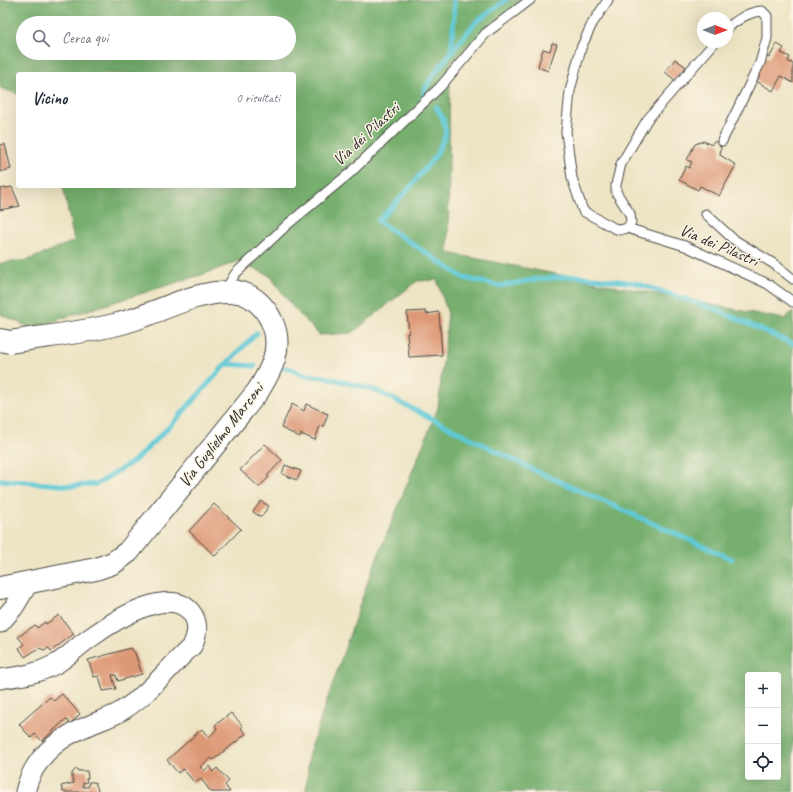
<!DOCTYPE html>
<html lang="it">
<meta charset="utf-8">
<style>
:root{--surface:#fff;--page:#f6f6f7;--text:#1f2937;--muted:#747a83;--line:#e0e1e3}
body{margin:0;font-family:Caveat,sans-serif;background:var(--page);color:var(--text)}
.controls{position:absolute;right:12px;bottom:12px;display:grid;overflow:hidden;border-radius:4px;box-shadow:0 4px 16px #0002}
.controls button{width:36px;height:36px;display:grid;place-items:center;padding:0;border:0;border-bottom:1px solid var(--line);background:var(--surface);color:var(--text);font:20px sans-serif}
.compass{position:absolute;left:697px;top:12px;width:36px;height:36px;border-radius:50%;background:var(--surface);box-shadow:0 4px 16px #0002;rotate:90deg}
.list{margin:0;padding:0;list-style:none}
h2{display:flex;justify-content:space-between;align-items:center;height:52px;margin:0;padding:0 16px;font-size:17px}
h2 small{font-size:13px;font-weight:400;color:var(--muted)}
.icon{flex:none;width:22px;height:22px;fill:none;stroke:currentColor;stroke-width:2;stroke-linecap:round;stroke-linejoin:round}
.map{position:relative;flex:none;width:793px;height:792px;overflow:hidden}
.search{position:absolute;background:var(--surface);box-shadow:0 4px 16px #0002;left:16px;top:16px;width:280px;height:44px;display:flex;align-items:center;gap:10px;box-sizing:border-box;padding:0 14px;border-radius:22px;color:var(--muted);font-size:15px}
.panel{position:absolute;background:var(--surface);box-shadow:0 4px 16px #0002;left:16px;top:72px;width:280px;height:116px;border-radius:4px}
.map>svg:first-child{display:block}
</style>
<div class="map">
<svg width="793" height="792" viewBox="0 0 793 792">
<rect width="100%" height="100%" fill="#fcf5e5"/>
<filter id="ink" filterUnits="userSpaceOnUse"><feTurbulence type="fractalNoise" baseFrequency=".025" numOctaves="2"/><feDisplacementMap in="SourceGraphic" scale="8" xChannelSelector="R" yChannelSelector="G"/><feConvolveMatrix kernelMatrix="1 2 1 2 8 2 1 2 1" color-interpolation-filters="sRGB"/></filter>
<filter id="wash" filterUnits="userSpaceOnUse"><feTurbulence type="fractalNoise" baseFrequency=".012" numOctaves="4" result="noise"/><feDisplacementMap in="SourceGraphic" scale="16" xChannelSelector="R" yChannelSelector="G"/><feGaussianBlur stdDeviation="0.9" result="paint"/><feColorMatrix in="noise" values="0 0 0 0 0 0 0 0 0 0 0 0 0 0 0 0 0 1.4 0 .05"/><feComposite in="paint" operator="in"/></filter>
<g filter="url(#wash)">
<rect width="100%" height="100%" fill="#ede4c4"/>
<path fill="#76af6e" stroke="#506d4c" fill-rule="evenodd" d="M 0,0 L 524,0 L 450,63 L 448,253 L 784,319 L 793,311 L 793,792 L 306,792 L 309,753 L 369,578 L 438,408 L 448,314 L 437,280 L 417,281 L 352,333 L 319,335 L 293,307 L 270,276 L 239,261 L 207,273 L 31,328 L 0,314 L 0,263 L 28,260 L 74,241 L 63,186 L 294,186 L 294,74 L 18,74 L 18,94 L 0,88 ZM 23,23 L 289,23 L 289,53 L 23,53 ZM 748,675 L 778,675 L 778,777 L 748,777 Z"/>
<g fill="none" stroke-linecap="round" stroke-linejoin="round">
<path stroke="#5ec9d7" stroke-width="5" d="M 451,53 L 454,16 L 454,0
M 424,97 L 424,90 L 434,74 L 475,23 L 506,0
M 436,107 L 443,119 L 446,134 L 436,155 L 406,192 L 378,221 L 464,278 L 500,286 L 538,279 L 576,276 L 635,283 L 715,309 L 793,344
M 226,364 L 255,366
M 283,368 L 291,369 L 303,375 L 325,377 L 375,390 L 536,471 L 732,559
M 0,480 L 72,486 L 97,484 L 134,461 L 174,422 L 226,364 L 257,333"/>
</g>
<g id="blocks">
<path fill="#dd9876" d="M 552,43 L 557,44 L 548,71 L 538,67 L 543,49 L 550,51 Z
M 777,44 L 784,48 L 781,53 L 790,57 L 788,61 L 793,64 L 793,83 L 781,76 L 773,91 L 756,81 L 758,78 L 756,75 L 765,56 L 769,58 Z
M 675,59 L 686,67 L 676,81 L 665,72 Z
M 704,141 L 711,145 L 714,141 L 721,146 L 720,155 L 736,165 L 719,196 L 700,186 L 698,190 L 679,180 L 686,166 L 689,168 L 692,162 L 687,160 L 695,144 Z
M 5,144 L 11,169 L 0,172 L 0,145 Z
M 12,187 L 20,206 L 0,210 L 0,189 Z
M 426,311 L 426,314 L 439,312 L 442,355 L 409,357 L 407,333 L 409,333 L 407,312 Z
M 292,404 L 304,411 L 306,404 L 328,414 L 323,427 L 320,426 L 315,440 L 301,434 L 300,437 L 281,428 Z
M 265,444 L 282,460 L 267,476 L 269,477 L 259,487 L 240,470 Z
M 285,465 L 301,471 L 297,480 L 282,474 Z
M 261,501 L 269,506 L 261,517 L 253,512 Z
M 214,504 L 241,529 L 215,556 L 189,531 Z
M 59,615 L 74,634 L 51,651 L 49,648 L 44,650 L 39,648 L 25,657 L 19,648 L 24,644 L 18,637 L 35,625 L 37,628 L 45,622 L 46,624 Z
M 131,648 L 135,653 L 142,674 L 118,681 L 116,675 L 112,675 L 116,689 L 103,691 L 99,676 L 94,677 L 88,660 Z
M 62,694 L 80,714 L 70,724 L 66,719 L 42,741 L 35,734 L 31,738 L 19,724 L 50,697 L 54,701 Z
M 231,713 L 243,726 L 241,728 L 246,734 L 213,760 L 211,758 L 200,767 L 204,771 L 209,766 L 213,772 L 217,768 L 229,781 L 225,785 L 230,792 L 211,792 L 201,779 L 195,783 L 183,769 L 178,773 L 167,760 L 202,729 L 209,738 L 217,728 L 215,725 Z
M 76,769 L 77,769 L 78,771 L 87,771 L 88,778 L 86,779 L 87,782 L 83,783 L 83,787 L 88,787 L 89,782 L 95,782 L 98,790 L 96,792 L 63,792 L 61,786 L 74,783 L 72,778 L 72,773 Z"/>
</g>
</g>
<g filter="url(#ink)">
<use href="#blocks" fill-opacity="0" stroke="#484742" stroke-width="1"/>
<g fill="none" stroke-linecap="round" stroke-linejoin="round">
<g stroke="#484742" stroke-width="11">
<path id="service" d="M 608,0 L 592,24 L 581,48 L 570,91 L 566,132 L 572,178 L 583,211 L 614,228 L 620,230 L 627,228 L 631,222 L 630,214 L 616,192 L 616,185 L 621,164 L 647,120 L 715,42
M 722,141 L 760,63 L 767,38 L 767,16 L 762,11 C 747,12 738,20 727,28
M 706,214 L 733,239 L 774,264 L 793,279
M 627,228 L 685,246 L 768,284 L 793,302
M 225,291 L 235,274 L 256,254 L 288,224 L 350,173 L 440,87 L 486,33 L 530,0"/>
</g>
<g stroke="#484742" stroke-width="21">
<path id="minor" d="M 0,623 L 14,607 L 29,582
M 0,679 C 21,676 37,674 56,664 C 68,657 78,646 90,638 C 112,622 175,580 194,617 C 199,627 197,636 192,646 C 169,667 150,693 123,710 C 113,717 100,720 90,725 C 59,737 33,758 25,792"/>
</g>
<g stroke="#484742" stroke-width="24">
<path id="tertiary" d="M 0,340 L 10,342 C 46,336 83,333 118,324 C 155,315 190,292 229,292 C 232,292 235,291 238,292 C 253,295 265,307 271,320 C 284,346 272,369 258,391 L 128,552 L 113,563 L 96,569 L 0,588"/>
</g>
<use href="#service" stroke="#fff" stroke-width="9"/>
<use href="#minor" stroke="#fff" stroke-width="19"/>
<use href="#tertiary" stroke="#fff" stroke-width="22"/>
</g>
</g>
<g text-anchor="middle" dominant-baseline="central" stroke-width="3" stroke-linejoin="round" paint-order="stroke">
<g font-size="17" fill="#2b2b2b" stroke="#fcf5e5">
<text transform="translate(366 134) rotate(-43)">Via dei Pilastri</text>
<text transform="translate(719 245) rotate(23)">Via dei Pilastri</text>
<text transform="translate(221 435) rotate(-52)">Via Guglielmo Marconi</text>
</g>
</g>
</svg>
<div class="controls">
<button>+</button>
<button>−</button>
<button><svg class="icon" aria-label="locate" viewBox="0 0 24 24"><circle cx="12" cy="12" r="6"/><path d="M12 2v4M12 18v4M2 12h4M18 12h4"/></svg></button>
</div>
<svg class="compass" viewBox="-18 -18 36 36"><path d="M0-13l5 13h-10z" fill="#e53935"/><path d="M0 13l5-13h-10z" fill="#747a83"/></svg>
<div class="search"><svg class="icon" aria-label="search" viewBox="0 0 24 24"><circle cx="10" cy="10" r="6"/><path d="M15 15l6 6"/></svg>Cerca qui</div>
<section class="panel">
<h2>Vicino<small>0 risultati</small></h2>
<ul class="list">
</ul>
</section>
</div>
